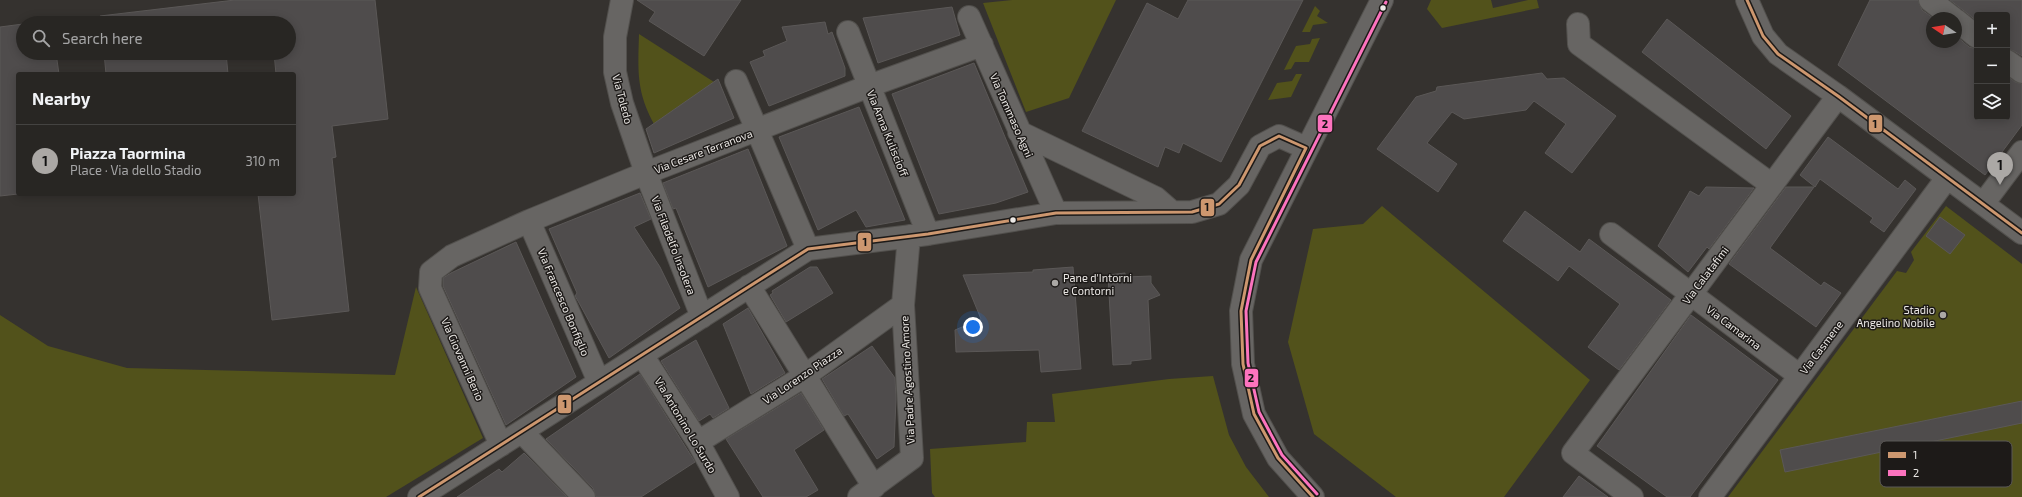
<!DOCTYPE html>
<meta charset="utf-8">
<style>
:root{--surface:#282623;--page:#343230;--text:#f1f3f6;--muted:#a5a5a6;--line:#444341;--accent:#aba8a5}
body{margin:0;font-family:"Exo 2",sans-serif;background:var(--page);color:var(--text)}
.controls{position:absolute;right:12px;top:12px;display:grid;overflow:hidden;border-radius:4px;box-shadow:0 2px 10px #0003}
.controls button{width:36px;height:36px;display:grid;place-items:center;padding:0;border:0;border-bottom:1px solid var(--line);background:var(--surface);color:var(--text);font:20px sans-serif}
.compass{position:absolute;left:1926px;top:12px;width:36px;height:36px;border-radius:50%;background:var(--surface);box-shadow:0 2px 10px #0003;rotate:282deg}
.you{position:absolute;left:973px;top:327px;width:14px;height:14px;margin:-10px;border:3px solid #fff;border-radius:50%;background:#1a73e8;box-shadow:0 0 0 6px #1a73e833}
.badge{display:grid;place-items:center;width:26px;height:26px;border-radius:50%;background:var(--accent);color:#111;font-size:13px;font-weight:700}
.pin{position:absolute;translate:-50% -33px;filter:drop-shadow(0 1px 2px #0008)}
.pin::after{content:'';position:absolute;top:21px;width:14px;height:12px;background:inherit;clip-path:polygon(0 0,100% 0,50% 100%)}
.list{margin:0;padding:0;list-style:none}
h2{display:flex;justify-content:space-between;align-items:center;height:52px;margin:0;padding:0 16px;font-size:17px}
h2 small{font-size:13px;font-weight:400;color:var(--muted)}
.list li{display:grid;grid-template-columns:26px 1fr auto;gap:12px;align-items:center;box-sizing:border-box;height:72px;padding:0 16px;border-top:1px solid var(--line)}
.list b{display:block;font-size:15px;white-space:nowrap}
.list p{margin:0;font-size:13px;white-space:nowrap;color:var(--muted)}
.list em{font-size:13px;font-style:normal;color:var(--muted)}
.icon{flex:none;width:22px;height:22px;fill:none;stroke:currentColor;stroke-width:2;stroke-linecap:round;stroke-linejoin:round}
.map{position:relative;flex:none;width:2022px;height:497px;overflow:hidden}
.search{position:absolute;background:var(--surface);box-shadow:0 2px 10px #0003;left:16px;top:16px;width:280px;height:44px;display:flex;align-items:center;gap:10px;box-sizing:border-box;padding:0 14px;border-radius:22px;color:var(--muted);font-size:15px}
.panel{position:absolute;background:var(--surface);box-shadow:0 2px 10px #0003;left:16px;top:72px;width:280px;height:124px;border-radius:4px}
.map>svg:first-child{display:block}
</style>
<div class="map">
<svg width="2022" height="497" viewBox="0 0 2022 497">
<rect width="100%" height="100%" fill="#35322f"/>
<path fill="#52521b" d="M 1012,0 L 1116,0 L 1069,98 L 1026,112 L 983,3 Z
M 1431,0 L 1491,0 L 1493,8 L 1528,0 L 1537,0 L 1539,8 L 1442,28 L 1427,9 Z
M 1315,6 L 1320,11 L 1317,16 L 1328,23 L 1313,25 L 1310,32 L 1302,32 Z
M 639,34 L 714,82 L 654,124 C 636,91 638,70 639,34 Z
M 1320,38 L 1309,62 L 1295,62 L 1291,69 L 1284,70 L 1296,46 L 1310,44 L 1312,39 Z
M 1296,74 L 1302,74 L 1291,97 L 1268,100 L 1277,83 L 1292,81 Z
M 1382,206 L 1590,380 L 1504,497 L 1396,497 L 1314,434 L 1288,342 L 1313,229 L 1363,224 Z
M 1946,206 L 2022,264 L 2022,497 L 1728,497 L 1897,271 L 1906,273 L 1914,260 L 1911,252 Z
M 416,287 L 483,438 L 386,497 L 0,497 L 0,315 L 48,346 L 127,368 L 395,375 Z
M 1213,376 L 1229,435 L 1246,467 L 1269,497 L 935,497 L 932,493 L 930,449 L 1026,442 L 1027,422 L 1055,422 L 1052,394 L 1169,379 Z"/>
<path fill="#4f4c4c" stroke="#5b5857" d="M 235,0 L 375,0 L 388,119 L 332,126 L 336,157 L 332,158 L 349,311 L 272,320 L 258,194 L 294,194 L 294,74 L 276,74 L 274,53 L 289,53 L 289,23 L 101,23 L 100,16 Z
M 637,0 L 741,0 L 704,56 L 649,21 L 655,12 Z
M 1188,0 L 1303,0 L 1221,162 L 1183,143 L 1179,153 L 1165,147 L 1158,167 L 1082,131 L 1147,3 L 1178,19 Z
M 1870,0 L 1918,0 L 1922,10 L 1933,18 L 1932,42 L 1956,42 L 1956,36 L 1969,47 L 1977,49 L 1977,117 L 2007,117 L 2007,76 L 2015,82 L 2022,84 L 2022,125 L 1985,175 L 1838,65 Z
M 1950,0 L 2022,0 L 2022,56 L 2014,51 L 2007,49 L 2007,15 L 1977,15 L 1977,21 Z
M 952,7 L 960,35 L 878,63 L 863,18 Z
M 1667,19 L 1791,116 L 1766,149 L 1642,52 Z
M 825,22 L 828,34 L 832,32 L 845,68 L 845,76 L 769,106 L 750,62 L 765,56 L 763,51 L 787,41 L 782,27 Z
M 23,24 L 23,53 L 56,53 L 59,74 L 18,74 L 18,194 L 0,196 L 0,27 Z
M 104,53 L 226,53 L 228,74 L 106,74 Z
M 974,63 L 1028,192 L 996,203 L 939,214 L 892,94 Z
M 1542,73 L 1547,79 L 1564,78 L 1616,116 L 1572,173 L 1545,153 L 1566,124 L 1534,101 L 1526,110 L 1464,119 L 1452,112 L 1427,143 L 1457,164 L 1438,192 L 1377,149 L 1416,97 L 1436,91 L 1437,87 Z
M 718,79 L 734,118 L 654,153 L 646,129 Z
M 859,107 L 905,220 L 866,227 L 856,210 L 818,230 L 779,137 Z
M 1828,137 L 1898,189 L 1905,180 L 1916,189 L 1884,232 L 1870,222 L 1873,218 L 1820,179 L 1815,187 L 1800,175 Z
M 748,149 L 787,246 L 708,287 L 676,208 L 673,209 L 663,183 Z
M 1706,187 L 1754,188 L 1709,249 L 1707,247 L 1688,272 L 1658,246 L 1690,191 L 1699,196 Z
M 1786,187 L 1814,187 L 1770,248 L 1821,286 L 1824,282 L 1841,293 L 1816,327 L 1729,264 Z
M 640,193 L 651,219 L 634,227 L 660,267 L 680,308 L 609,358 L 578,301 L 575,296 L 577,293 L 549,229 Z
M 1525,211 L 1580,252 L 1589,239 L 1671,300 L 1619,370 L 1588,347 L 1620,304 L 1569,266 L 1558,281 L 1503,241 Z
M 1940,217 L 1965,235 L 1950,254 L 1926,236 Z
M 516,242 L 576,377 L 506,425 L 443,286 L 443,278 L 451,273 Z
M 810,267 L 817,267 L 833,293 L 786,322 L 770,295 L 773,293 L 772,291 Z
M 1073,267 L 1081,369 L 1041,372 L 1039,350 L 956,352 L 955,330 L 981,319 L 963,275 L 1033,272 L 1033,270 Z
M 1125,273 L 1125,277 L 1151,276 L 1151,283 L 1160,295 L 1148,300 L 1151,359 L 1131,361 L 1131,364 L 1113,365 L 1108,275 Z
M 748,308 L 785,373 L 751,394 L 723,324 Z
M 1691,315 L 1778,380 L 1690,497 L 1667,497 L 1597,446 Z
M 696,340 L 729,408 L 713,418 L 710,414 L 699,421 L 661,361 Z
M 872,346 L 895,378 L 896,399 L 894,447 L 877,459 L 848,414 L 844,416 L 822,379 Z
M 640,374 L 695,462 L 641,497 L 596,497 L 593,488 L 546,439 Z
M 801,393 L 824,430 L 794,450 L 818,490 L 806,497 L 763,497 L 726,439 Z
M 2022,401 L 2022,423 L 1785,472 L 1780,450 Z
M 524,453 L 567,497 L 457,497 L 499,469 L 502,472 Z
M 1579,476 L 1608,497 L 1563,497 Z"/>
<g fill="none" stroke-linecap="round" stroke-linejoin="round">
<g stroke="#52504d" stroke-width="24">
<path id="minor" d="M 622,0 L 615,37 L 615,72 L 622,103 L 646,173 L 702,317
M 1747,0 L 1763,36 L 1778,54 L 1838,96 L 2022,233
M 1930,0 L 1953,18
M 969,17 L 1056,213
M 1956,20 L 1977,37
M 1578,24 L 1579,44 L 1772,185
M 848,32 L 928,234
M 2007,61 L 2022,72
M 736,81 L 808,249
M 1019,132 L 1156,198 L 1172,212
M 1983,204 L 2022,152
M 529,221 L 599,382
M 1611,234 L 1800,376
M 749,286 L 874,487
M 642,355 L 698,442 L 728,497
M 522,432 L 584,497
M 698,442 L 806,375 L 903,305
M 501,445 L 430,288 L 431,272 L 452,256 L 529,221 L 646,173 L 869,86 L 982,45
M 419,497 L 808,249 L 928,234 L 1056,213 L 1192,212 L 1219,204 L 1239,185 L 1260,146 L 1279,136 L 1306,148
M 859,497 L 912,458 L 903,305 L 909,236
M 1313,497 L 1278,458 L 1254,414 L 1243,364 L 1241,311 L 1251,260 L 1382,0
M 1632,497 L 1573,453 L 1838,96
M 1710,497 L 1947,178"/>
</g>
<use href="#minor" stroke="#676563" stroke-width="22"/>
<g stroke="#1d1a18" stroke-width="6">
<path id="bus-1" d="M 1747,0 L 1763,36 L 1778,54 L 1838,96 L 2022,233
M 419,497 L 808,249 L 928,234 L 1056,213 L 1192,212 L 1219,204 L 1239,185 L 1260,146 L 1279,136 L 1306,148 L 1251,260 L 1241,311 L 1243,364 L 1254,414 L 1278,458 L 1313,497"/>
</g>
<g stroke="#1d1a18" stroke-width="6">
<path id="bus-2" d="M 1317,494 L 1282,455 L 1259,412 L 1248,363 L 1246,311 L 1256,262 L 1386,2"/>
</g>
<use href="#bus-1" stroke="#cd976f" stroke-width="3"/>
<use href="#bus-2" stroke="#fc73be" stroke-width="3"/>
</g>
<g fill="#ebe8e5" stroke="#1d1a18" stroke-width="1.5">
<circle cx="1383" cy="8" r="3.5"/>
<circle cx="1013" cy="220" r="3.5"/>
</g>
<g fill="#aba8a5" stroke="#1d1a18" stroke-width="1.5">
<circle cx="1055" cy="283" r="4"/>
<circle cx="1943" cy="315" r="4"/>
</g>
<g text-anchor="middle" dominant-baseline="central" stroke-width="3" stroke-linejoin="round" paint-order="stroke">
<g font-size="11" fill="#ebe8e5" stroke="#1d1a18">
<text transform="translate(623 99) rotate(75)">Via Toledo</text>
<text transform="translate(1012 115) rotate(66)">Via Tommaso Agni</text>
<text transform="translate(888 133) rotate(68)">Via Anna Kuliscioff</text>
<text transform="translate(703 151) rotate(-21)">Via Cesare Terranova</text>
<text transform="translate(674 245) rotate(69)">Via Filadelfo Insolera</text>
<text transform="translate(1705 275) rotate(-53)">Via Calatafimi</text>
<text transform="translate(564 302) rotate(67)">Via Francesco Bonfiglio</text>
<text transform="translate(1734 327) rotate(37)">Via Camarina</text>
<text transform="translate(1821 347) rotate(-53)">Via Casmene</text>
<text transform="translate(463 359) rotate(66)">Via Giovanni Berio</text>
<text transform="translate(802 375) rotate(-34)">Via Lorenzo Piazza</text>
<text transform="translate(907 380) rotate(-93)">Via Padre Agostino Amore</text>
<text transform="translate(686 425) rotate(59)">Via Antonino Lo Surdo</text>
</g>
<g font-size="11" fill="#ebe8e5" stroke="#1d1a18" text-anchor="start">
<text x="1063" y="277">Pane d'Intorni<tspan x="1063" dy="13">e Contorni</tspan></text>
<text x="1935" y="309" text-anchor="end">Stadio<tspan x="1935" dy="13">Angelino Nobile</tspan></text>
</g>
</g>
<rect x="1880" y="441" width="132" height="46" rx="6" fill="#1d1a18" stroke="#5b5856" stroke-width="1"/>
<rect x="1888" y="452" width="18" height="6" fill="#cd976f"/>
<rect x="1888" y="470" width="18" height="6" fill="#fc73be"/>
<g font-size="11" fill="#ebe8e5">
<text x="1913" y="459">1</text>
<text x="1913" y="477">2</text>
</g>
<g stroke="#1d1a18" stroke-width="1.5">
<rect x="1317" y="114" width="16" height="19" rx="4" fill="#fc73be"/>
<rect x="1868" y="114" width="15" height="19" rx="4" fill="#cd976f"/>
<rect x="1200" y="198" width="15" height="19" rx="4" fill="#cd976f"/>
<rect x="857" y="232" width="15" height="20" rx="4" fill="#cd976f"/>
<rect x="1244" y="368" width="15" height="20" rx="4" fill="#fc73be"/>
<rect x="557" y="394" width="15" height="20" rx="4" fill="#cd976f"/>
</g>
<g font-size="11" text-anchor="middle" font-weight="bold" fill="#111">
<text x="1325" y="128">2</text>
<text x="1875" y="128">1</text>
<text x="1207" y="211">1</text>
<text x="865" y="246">1</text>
<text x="1251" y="382">2</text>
<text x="565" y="408">1</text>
</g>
</svg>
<div class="controls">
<button>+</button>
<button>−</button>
<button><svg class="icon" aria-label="layers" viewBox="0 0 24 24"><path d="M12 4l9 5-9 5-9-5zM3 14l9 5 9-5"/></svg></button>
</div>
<svg class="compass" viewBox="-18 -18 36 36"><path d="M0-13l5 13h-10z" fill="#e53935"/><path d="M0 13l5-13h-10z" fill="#a5a5a6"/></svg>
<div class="you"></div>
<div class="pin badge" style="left:2000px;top:185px">1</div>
<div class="search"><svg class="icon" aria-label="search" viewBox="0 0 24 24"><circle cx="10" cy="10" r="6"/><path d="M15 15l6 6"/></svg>Search here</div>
<section class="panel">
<h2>Nearby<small></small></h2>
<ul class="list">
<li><span class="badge">1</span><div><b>Piazza Taormina</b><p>Place · Via dello Stadio</p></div><em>310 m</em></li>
</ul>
</section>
</div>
